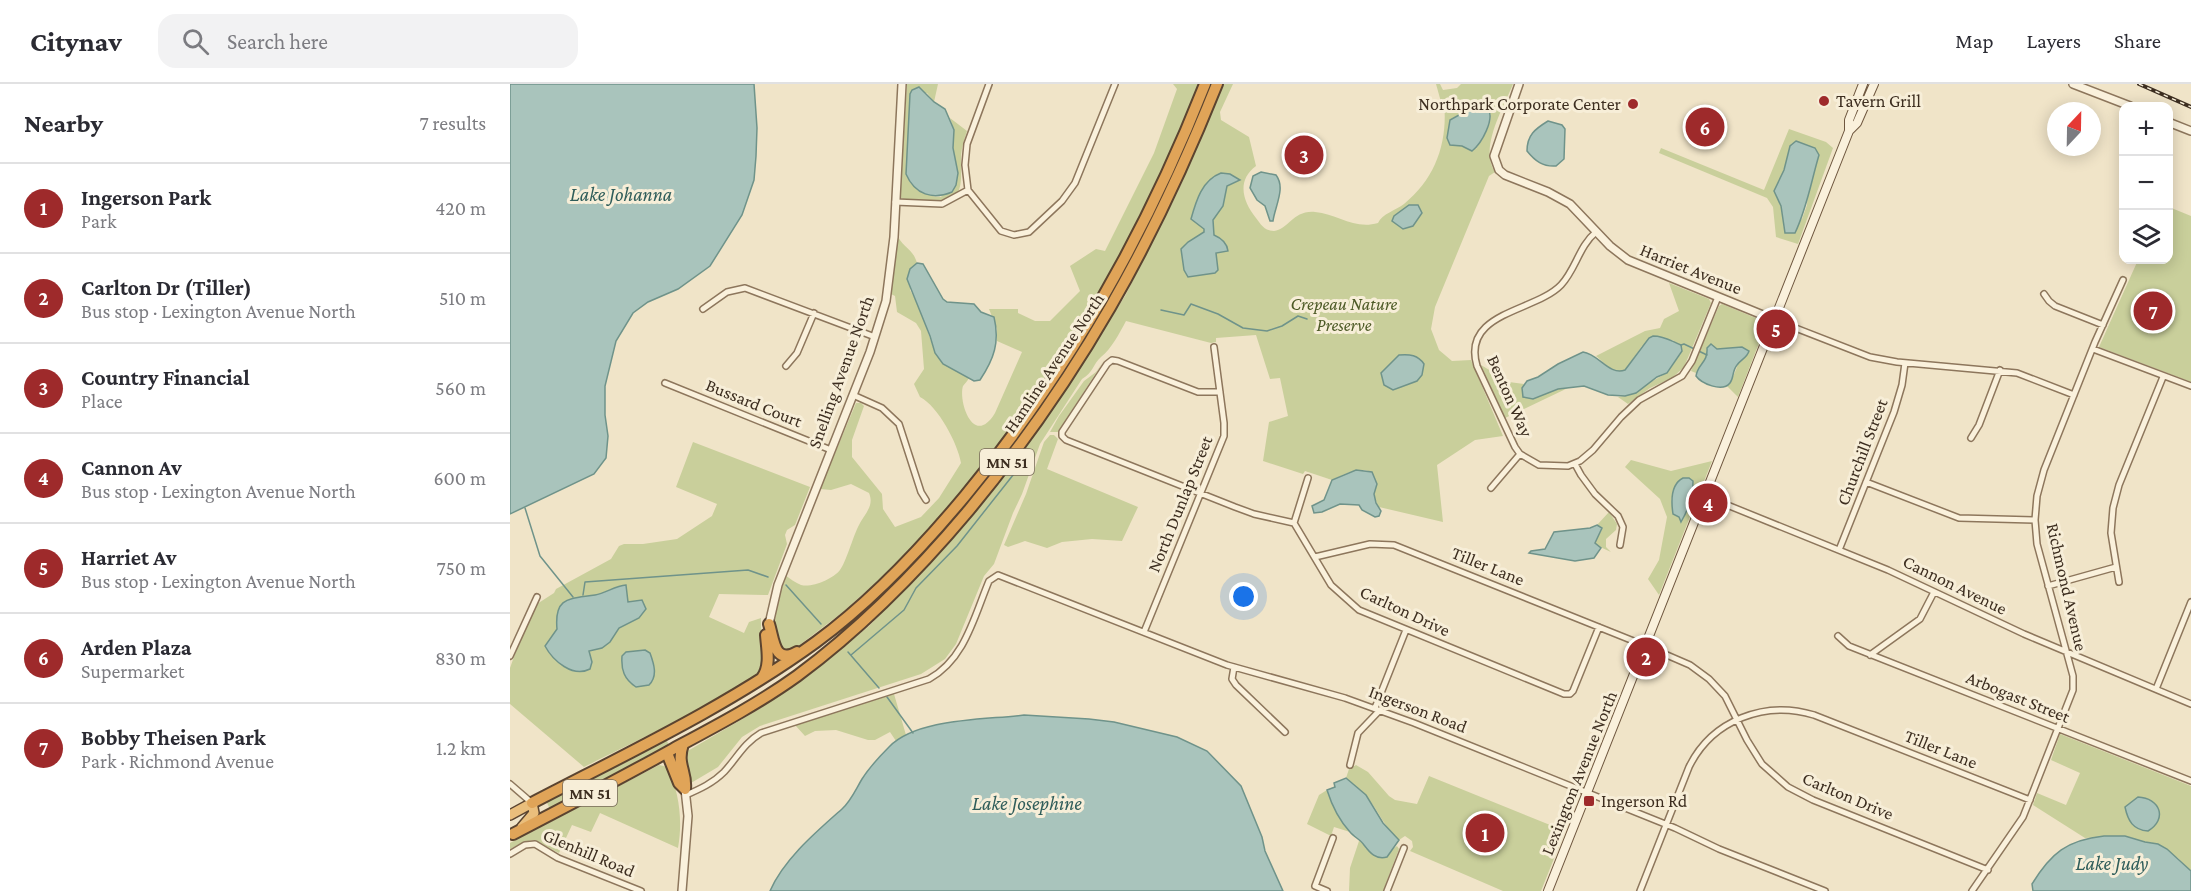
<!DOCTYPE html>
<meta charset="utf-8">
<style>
:root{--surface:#fff;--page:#f2f2f3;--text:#2b2b33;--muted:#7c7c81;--line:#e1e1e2;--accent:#9e2a2b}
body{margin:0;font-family:"Crimson Pro",serif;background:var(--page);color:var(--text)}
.controls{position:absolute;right:18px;top:18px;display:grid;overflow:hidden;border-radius:12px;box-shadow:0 3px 15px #0003}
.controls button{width:54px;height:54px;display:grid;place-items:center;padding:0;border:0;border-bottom:2px solid var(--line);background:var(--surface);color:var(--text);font:30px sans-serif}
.compass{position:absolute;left:1537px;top:18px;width:54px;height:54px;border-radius:50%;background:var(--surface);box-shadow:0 3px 15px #0003;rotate:22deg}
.you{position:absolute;left:734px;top:513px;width:21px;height:21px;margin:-15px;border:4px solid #fff;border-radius:50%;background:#1a73e8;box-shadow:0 0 0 9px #1a73e833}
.badge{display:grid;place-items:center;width:39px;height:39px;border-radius:50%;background:var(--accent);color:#fff;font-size:20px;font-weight:700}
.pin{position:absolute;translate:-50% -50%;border:3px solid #fff;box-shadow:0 2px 6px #0006}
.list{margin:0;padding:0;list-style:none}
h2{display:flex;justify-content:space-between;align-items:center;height:78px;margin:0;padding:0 24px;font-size:26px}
h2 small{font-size:20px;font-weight:400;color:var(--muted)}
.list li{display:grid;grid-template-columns:39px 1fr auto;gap:18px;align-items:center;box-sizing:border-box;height:90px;padding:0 24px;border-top:2px solid var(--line)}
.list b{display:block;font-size:22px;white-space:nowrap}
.list p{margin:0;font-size:20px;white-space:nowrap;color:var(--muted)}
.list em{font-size:20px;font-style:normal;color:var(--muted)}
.icon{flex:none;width:33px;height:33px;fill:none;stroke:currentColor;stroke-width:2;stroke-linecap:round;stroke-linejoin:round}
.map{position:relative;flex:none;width:1681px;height:807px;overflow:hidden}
header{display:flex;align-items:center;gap:36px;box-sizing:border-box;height:84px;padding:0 30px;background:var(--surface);border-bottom:2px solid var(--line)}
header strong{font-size:28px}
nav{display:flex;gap:33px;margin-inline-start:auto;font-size:21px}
.search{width:420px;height:54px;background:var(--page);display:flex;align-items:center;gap:15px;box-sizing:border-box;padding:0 21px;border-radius:18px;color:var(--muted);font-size:22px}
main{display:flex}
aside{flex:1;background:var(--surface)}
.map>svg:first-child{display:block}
</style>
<header>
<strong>Citynav</strong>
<div class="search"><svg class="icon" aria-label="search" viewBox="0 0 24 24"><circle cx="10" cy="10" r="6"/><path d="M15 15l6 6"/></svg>Search here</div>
<nav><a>Map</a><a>Layers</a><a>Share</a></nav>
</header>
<main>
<aside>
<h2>Nearby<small>7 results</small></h2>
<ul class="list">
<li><span class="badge">1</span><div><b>Ingerson Park</b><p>Park</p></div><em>420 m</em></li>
<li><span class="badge">2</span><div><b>Carlton Dr (Tiller)</b><p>Bus stop · Lexington Avenue North</p></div><em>510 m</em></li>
<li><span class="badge">3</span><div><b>Country Financial</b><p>Place</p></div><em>560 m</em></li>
<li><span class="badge">4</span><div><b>Cannon Av</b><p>Bus stop · Lexington Avenue North</p></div><em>600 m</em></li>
<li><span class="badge">5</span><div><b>Harriet Av</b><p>Bus stop · Lexington Avenue North</p></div><em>750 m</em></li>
<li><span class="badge">6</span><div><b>Arden Plaza</b><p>Supermarket</p></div><em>830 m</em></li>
<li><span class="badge">7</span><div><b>Bobby Theisen Park</b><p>Park · Richmond Avenue</p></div><em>1.2 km</em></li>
</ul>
</aside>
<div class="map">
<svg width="1681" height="807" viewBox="0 0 1681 807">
<rect width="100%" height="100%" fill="#f0e4c8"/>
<path fill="#c9cf9b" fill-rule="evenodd" d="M 397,0 L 428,0 L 424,18 L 417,9 L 400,10 L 399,97 C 409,106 417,113 431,113 L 448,89 L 443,64 L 444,46 L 440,34 L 457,47 C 454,56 451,65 451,75 C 451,103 455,119 418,117 C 409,116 399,117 390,114 Z
M 663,0 L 688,0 L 662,68 L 614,168 L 553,271 L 499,349 L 430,434 L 392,475 L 333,528 L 287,563 L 278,566 L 267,564 C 262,538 266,515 275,491 C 279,494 286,499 291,501 C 302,504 323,495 330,486 C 336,478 343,453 348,443 C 353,431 365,423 359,409 L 341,400 L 321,406 L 310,405 L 346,319 L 351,319 L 354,322 L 342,356 L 342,373 L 372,410 L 373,425 L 385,443 L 411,433 L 429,414 L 451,379 C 448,360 428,322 410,313 L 404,300 L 414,285 L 411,247 L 406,239 L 387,228 L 385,212 L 381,210 L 388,153 C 395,165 403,165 407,179 L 400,185 L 400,206 L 409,222 L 425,269 L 441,284 L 459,294 C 458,296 454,301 453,302 C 448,318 464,364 485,329 L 512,268 L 487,257 L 487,245 L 479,225 L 508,225 L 508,229 L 525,237 L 540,237 L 570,207 L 560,182 L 586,165 L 595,167 L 644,69 L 667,5 Z
M 714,0 L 723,0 L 710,28 L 711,36 L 739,53 L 746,82 C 726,97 733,118 746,134 C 751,141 755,147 764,147 C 778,146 783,126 805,128 C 828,130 844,146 868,139 C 872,130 886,126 894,120 C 926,94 938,58 934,18 L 931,18 L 926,0 L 930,0 L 933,6 L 947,4 L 951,0 L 1003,0 C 993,25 969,64 985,88 L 979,92 L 925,223 L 921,245 L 929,266 L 942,277 L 961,276 L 993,352 L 965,356 L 927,381 L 933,438 L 869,423 C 862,413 865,400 862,388 C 848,382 834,390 822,396 L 795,387 L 793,390 L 753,377 L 759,338 L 778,332 L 770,294 L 760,295 L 746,251 L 706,254 L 706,258 L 701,259 L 616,237 C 609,250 602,264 591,273 C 583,280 583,289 572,295 L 530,360 L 512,410 L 503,429 L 484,480 L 474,492 L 446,560 L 435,575 L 411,590 L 250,642 L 232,653 L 208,683 L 181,699 L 174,677 L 176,668 L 246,627 L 290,598 L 359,542 L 439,458 L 502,382 L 535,337 L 615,212 L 668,107 ZM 971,22 L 978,24 C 986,36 973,54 966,65 L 947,61 L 937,54 L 940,36 L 961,23 Z
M 1279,45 L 1316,58 L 1323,64 L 1288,160 L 1266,153 L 1263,123 L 1257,114 L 1149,69 L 1151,64 L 1254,106 ZM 1282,59 L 1309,71 L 1298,105 L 1297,121 L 1292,135 L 1274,144 L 1271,122 L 1264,107 L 1274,86 Z
M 1659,123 L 1681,132 L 1681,298 L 1589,263 L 1628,176 L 1658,176 Z
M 1159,199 L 1199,215 L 1201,219 L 1174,283 L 1162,294 L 1140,304 L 1118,320 L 1108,313 L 1115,312 L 1157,289 L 1172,268 L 1163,256 L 1132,262 L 1115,286 C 1102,291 1095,279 1086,272 L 1135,247 L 1150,244 L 1154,235 L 1169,227 Z
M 1212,220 L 1253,237 L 1256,241 L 1228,313 L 1217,302 C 1224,295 1231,273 1232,263 L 1214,266 L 1197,264 L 1196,275 L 1186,289 L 1181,287 L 1209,222 Z
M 595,275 L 548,348 L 540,348 L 549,332 L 574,297 L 586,288 Z
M 971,281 L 999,298 L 1014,300 L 1012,304 L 1023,315 L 1048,305 L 1060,303 L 995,334 Z
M 540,351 L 544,351 L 548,355 L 537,385 L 628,423 L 612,457 L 582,455 L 552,458 L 537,464 L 515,457 L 498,463 L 494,461 L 516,410 L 534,358 Z
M 183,358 L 300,403 L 285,441 L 277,446 L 275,451 L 277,460 L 258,511 L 209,510 L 199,533 L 234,549 L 239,538 L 251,534 C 250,547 256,574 251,585 C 243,602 100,670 74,683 L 0,620 L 0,584 L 5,570 L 27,520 L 44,509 L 46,505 L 101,475 L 109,462 L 114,460 L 133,460 L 167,455 L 202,432 L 207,420 L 166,403 Z
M 1121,376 L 1161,387 L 1202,377 L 1149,511 L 1138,495 L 1149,476 L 1157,433 L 1150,415 L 1115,383 ZM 1166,399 L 1178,424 L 1171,438 C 1164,417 1157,424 1166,399 Z
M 1099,428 L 1107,440 L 1106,446 L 1096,455 L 1096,463 L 1101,468 L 1088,462 L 1085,459 L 1092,445 L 1087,441 Z
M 384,610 L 396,651 L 386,657 L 380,648 L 365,656 L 358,656 L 326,646 L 305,647 L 295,652 L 285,641 Z
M 1550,650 L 1681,702 L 1681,787 L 1668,774 L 1648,760 L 1635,759 L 1615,752 L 1575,754 L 1523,721 L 1527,709 L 1556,721 L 1570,689 L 1541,676 Z
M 155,653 L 160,663 L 40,725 L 36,717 Z
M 149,681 L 158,683 C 169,709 173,736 168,764 L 90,729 L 81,748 L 62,741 L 49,769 C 24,757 28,750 0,765 L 0,759 Z
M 846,681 L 858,688 L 879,712 L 885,716 L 907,720 L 919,692 L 1055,747 L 1031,807 L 993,807 L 900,767 L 903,763 L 902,757 L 895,752 L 889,756 C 875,744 869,728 857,713 C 852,706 843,700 836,694 L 839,685 Z
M 817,706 L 826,728 L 840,748 L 824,743 L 821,752 L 797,740 L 809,711 Z
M 849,757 L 852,758 L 856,765 L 883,765 L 887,762 L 889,765 L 873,807 L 839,807 L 840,784 Z"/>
<path fill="#a9c4bc" stroke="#6f938a" stroke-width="1.5" d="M 0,0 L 244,0 L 247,44 L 246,72 L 244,96 L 232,131 L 200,182 L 168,205 L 138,218 L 123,229 L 106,257 L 95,302 L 95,331 L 98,352 L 96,374 L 84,390 L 0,430 Z
M 409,3 L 424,18 L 435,25 L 444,46 L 443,64 L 448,89 L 446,101 L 442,108 C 423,116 405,111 396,90 L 400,10 L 402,6 Z
M 965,22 L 978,24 C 985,35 972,59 962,67 L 952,62 L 940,61 L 937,54 L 940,36 Z
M 1038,37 L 1052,41 L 1055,45 L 1054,75 L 1046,82 C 1033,83 1025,77 1017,67 C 1017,51 1025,45 1038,37 Z
M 1286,57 L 1305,64 L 1309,71 C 1301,98 1297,124 1285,149 L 1275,149 L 1271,122 L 1264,107 L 1274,86 L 1280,62 Z
M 751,88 L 766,91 C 776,104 765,122 763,137 L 760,137 L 755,122 L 747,116 L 740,104 L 743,92 Z
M 711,89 L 720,90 L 730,96 L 717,102 L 713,122 L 703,136 L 704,151 C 711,154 717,158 718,167 L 706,169 L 708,186 L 705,189 L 678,193 L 674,186 L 671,165 L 678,158 L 694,148 L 694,145 L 681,135 C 686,117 692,96 711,89 Z
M 899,121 L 908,121 L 912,129 L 903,142 L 893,145 L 882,137 L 884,132 Z
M 407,179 L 413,180 L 433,215 L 437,218 L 464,220 L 471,228 L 484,233 C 490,258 484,275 470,296 L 464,297 L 433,280 L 425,269 L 420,252 L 397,195 L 400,185 Z
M 1143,252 C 1155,252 1161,257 1171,261 L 1172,267 L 1157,289 L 1147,293 L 1126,309 L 1115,312 L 1098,311 L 1074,302 L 1048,305 L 1023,315 L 1013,313 L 1012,304 L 1017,297 L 1028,293 L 1048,280 L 1073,268 C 1089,270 1099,292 1115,286 L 1139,254 Z
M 1201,260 L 1207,265 L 1232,263 L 1239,267 C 1237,274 1231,275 1227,281 C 1222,287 1224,294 1220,299 C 1212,309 1191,299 1186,292 C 1188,279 1198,279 1197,264 Z
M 889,271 C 900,270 908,271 914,280 L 912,291 L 907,297 L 883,306 L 874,301 L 871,289 Z
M 846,386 L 862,388 L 867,400 L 864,410 L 866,419 L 871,427 L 869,432 L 865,433 L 852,426 L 849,421 L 830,420 L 812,428 L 804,429 L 802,422 L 814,416 L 822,396 Z
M 1173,394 L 1179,394 L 1183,397 C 1183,413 1179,424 1171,438 L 1169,433 L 1163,430 C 1161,417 1161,400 1173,394 Z
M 1087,441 L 1092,444 L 1085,459 L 1091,464 L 1084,474 L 1065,477 L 1019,469 L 1021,467 L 1035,465 L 1044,448 L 1080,444 Z
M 116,501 L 118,518 L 132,516 L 136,525 L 129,534 L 109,544 L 100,558 L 92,564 L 79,567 L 82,578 L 80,585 C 63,594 43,577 35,562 L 47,545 C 44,512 60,515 85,511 C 96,509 105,502 116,501 Z
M 135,566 L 140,569 C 144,580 148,592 139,601 L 126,603 C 114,595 111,586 112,572 L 116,568 Z
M 514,631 L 579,635 L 604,638 L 667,653 L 697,667 L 731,702 L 752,753 L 755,767 L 773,807 L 260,807 C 274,775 306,748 332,725 C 341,717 346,705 352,695 C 359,684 369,673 379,663 C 407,634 475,636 514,631 Z
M 836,694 L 856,711 L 873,739 L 889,756 L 877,773 C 866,776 860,769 854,761 C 851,756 844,753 840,748 C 829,736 822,722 817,706 L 825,703 L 824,699 Z
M 1628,713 C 1650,714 1658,735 1638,747 C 1623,746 1618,737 1615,723 Z
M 1594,752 L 1615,752 L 1635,758 L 1648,760 L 1657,765 L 1681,787 L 1681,807 L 1523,807 L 1522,800 C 1541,769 1557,756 1594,752 Z"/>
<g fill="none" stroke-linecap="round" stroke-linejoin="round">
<path stroke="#6f938a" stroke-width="1.5" d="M 651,226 L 674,231 L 681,220 L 708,230 L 733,244 L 757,247 L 772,242 L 788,232 L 797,235
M 1171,261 L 1174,260 L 1197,271
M 15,424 L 30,472 L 63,513
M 276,501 L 311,540
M 73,511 L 75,498 L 238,486 L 258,493
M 338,568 L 369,604
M 341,571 L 394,526 L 406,504 L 447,462 L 518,372
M 377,613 L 403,649"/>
<g stroke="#8d765c" stroke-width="8">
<path id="minor" d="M 458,106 L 455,81 L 457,60 L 479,0
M 385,118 L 432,120 L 458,106 L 491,147 L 504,151 L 519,148 L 552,117 L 565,99 L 605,0
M 1086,148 C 1069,162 1066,185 1051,201 C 1025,228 951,228 967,282 L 1005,363 L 1010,370 L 1029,381 L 1058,382 L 1070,377 L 1083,366 L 1111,333 L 1129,316 L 1172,292 L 1182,277 L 1208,213
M 1534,210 L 1539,217 L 1545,222 L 1593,241
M 193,225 L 217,208 L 235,204 L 365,253
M 1265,236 L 1360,273 L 1387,278 L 1507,289 L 1564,311
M 1583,265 L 1681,302
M 276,282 L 287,269 L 304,229
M 155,299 L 321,366
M 710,308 L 688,308 L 608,277 L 602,276 L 597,280 L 552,348 L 552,352 L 556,356 L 725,423 L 744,430 L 784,439
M 343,311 L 372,324 L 389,340 L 411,408 L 416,416
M 1461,354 L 1469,341 L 1490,286
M 1065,380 L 1071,391 L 1085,410 L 1108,432 L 1113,443 L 1110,461
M 1356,398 L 1449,434 L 1525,436
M 981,404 L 1010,370
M 1195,412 L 1378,486 L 1514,550 L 1681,620
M 784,439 L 821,501 L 849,526 L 1054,610 L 1060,610 L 1063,607 L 1089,543
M 784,439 L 798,394
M 1329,466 L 1384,328 L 1392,301 L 1395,279
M 805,473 L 860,460 L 884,461 L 1136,562 L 1180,581 L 1199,595 L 1215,612 L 1237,656 L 1252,680 L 1278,703 L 1303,716 L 1478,786
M 1609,498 L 1601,449 L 1603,424 L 1609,401 L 1653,293
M 1538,502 L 1606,483
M 634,548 L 714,352 L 714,339 L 704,263
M 1328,552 L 1339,562 L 1681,697
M 1360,571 L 1410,535 L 1424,508
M 0,572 L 27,513
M 724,583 L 722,595 L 726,601 L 775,648
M 1646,605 L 1681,518
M 865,624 L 896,546
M 840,681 L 848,649 L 870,626
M 0,700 L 22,719
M 176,711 C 190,705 203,699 214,688 C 227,674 234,659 251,649 L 419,595 C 455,575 464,533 479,497 L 488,491 L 717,581 L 835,614 L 904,639 L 1165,744 L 1209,765 L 1315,807
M 0,770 L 15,761 L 25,760 L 48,774 L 131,807
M 817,807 L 805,802 L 823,754
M 877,807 L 894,764
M 1130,807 L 1179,683 C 1202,636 1255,616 1304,631 L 1520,716
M 1462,807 L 1513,733 L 1563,606 L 1563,592 L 1527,460 L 1525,436 L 1527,412 L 1534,386 L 1585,258 L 1613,196"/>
</g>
<g stroke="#8d765c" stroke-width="10">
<path id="tertiary" d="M 1009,0 L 984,72 L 989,86 L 995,91 L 1038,108 L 1060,120 L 1100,162 L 1118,176 L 1265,236
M 1563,0 L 1620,22
M 1658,38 L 1681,47
M 259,540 L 268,501 L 360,268 L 376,217 L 384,153 L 392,0
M 172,807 L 178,732 L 175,705"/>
</g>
<g stroke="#6f573f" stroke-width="10">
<path id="secondary" d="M 1339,47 L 1347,39 L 1364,0
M 1038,807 L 1339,47 L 1339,36 L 1353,0"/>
</g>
<g stroke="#5b4430" stroke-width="12">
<path id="trunk" d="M 0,731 L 22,719 L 24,729 L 12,743"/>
</g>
<g stroke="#5b4430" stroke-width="14">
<path id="motorway" d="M 259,540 C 264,556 264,581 287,568
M 252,594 C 261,582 257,565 256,551
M 173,660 C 166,681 177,687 175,705
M 157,669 L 169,699 L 175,705
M 22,719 C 118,669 218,622 306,558 C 362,517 410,466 455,412 C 558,288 636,150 695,0
M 3,750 C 57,722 111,694 163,665 C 206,642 248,620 287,592 C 352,544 407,488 459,426 C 569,293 643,160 707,0"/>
</g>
<use href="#minor" stroke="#faf1dc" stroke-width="5"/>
<use href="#tertiary" stroke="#faf1dc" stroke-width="7"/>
<use href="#secondary" stroke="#faf1dc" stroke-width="8"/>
<use href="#trunk" stroke="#eabe7c" stroke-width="9"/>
<use href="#motorway" stroke="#e0a458" stroke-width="10"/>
<g stroke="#3d2e20" stroke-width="4">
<path id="rail" d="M 1629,0 L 1681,23"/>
</g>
<use href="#rail" stroke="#f7eed8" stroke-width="1.5" stroke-dasharray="4.5" stroke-linecap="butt"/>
</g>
<g fill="#9e2a2b" stroke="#f7eed8" stroke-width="2">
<circle cx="1314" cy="17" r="6"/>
<circle cx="1123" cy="20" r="6"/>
<rect x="1073" y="711" width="12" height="12" rx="3"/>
</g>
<g text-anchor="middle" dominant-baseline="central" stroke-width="6" stroke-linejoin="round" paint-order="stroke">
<g fill="#f7eed8" stroke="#756857" stroke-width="1.5">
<rect x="470" y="365" width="54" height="26" rx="4.5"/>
<rect x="53" y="696" width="54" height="26" rx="4.5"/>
</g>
<g font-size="16" font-weight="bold" fill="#3d2e20">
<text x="497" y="378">MN 51</text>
<text x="80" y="709">MN 51</text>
</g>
<g font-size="18" fill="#3d2e20" stroke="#f7eed8" text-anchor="start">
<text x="1326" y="17">Tavern Grill</text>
<text x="1111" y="20" text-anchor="end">Northpark Corporate Center</text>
<text x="1091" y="717">Ingerson Rd</text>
</g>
<g font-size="18" fill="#3d2e20" stroke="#f7eed8">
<text transform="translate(1181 185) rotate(22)">Harriet Avenue</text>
<text transform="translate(544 279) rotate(-56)">Hamline Avenue North</text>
<text transform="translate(331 288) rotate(-70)">Snelling Avenue North</text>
<text transform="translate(1000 312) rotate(66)">Benton Way</text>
<text transform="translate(244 319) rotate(22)">Bussard Court</text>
<text transform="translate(1352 368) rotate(-69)">Churchill Street</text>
<text transform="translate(670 420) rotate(-68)">North Dunlap Street</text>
<text transform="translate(978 482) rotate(22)">Tiller Lane</text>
<text transform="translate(1445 501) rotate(26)">Cannon Avenue</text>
<text transform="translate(1557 503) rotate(77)">Richmond Avenue</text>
<text transform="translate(895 527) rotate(25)">Carlton Drive</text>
<text transform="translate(1508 613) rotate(22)">Arbogast Street</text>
<text transform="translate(908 625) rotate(21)">Ingerson Road</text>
<text transform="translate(1431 665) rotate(22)">Tiller Lane</text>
<text transform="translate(1069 689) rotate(-68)">Lexington Avenue North</text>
<text transform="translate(1338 712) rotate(23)">Carlton Drive</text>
<text transform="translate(79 769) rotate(23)">Glenhill Road</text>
</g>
<g font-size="18" font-style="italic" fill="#4d5a26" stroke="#f7eed8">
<text x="834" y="220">Crepeau Nature<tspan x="834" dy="21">Preserve</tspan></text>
</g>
<g font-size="20" font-style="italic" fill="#2f5d5a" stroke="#f7eed8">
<text x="111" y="110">Lake Johanna</text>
<text x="517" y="719">Lake Josephine</text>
<text x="1602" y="779">Lake Judy</text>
</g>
</g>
</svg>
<div class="controls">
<button>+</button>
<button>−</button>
<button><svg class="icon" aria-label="layers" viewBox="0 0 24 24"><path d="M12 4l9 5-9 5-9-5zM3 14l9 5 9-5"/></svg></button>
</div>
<svg class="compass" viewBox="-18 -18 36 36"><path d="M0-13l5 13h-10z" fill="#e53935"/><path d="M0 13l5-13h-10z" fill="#7c7c81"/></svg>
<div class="you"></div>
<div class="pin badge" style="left:975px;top:749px">1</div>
<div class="pin badge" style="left:1136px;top:573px">2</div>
<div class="pin badge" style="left:794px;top:71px">3</div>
<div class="pin badge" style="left:1198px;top:419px">4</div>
<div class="pin badge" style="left:1266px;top:245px">5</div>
<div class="pin badge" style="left:1195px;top:43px">6</div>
<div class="pin badge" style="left:1643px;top:227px">7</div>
</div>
</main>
